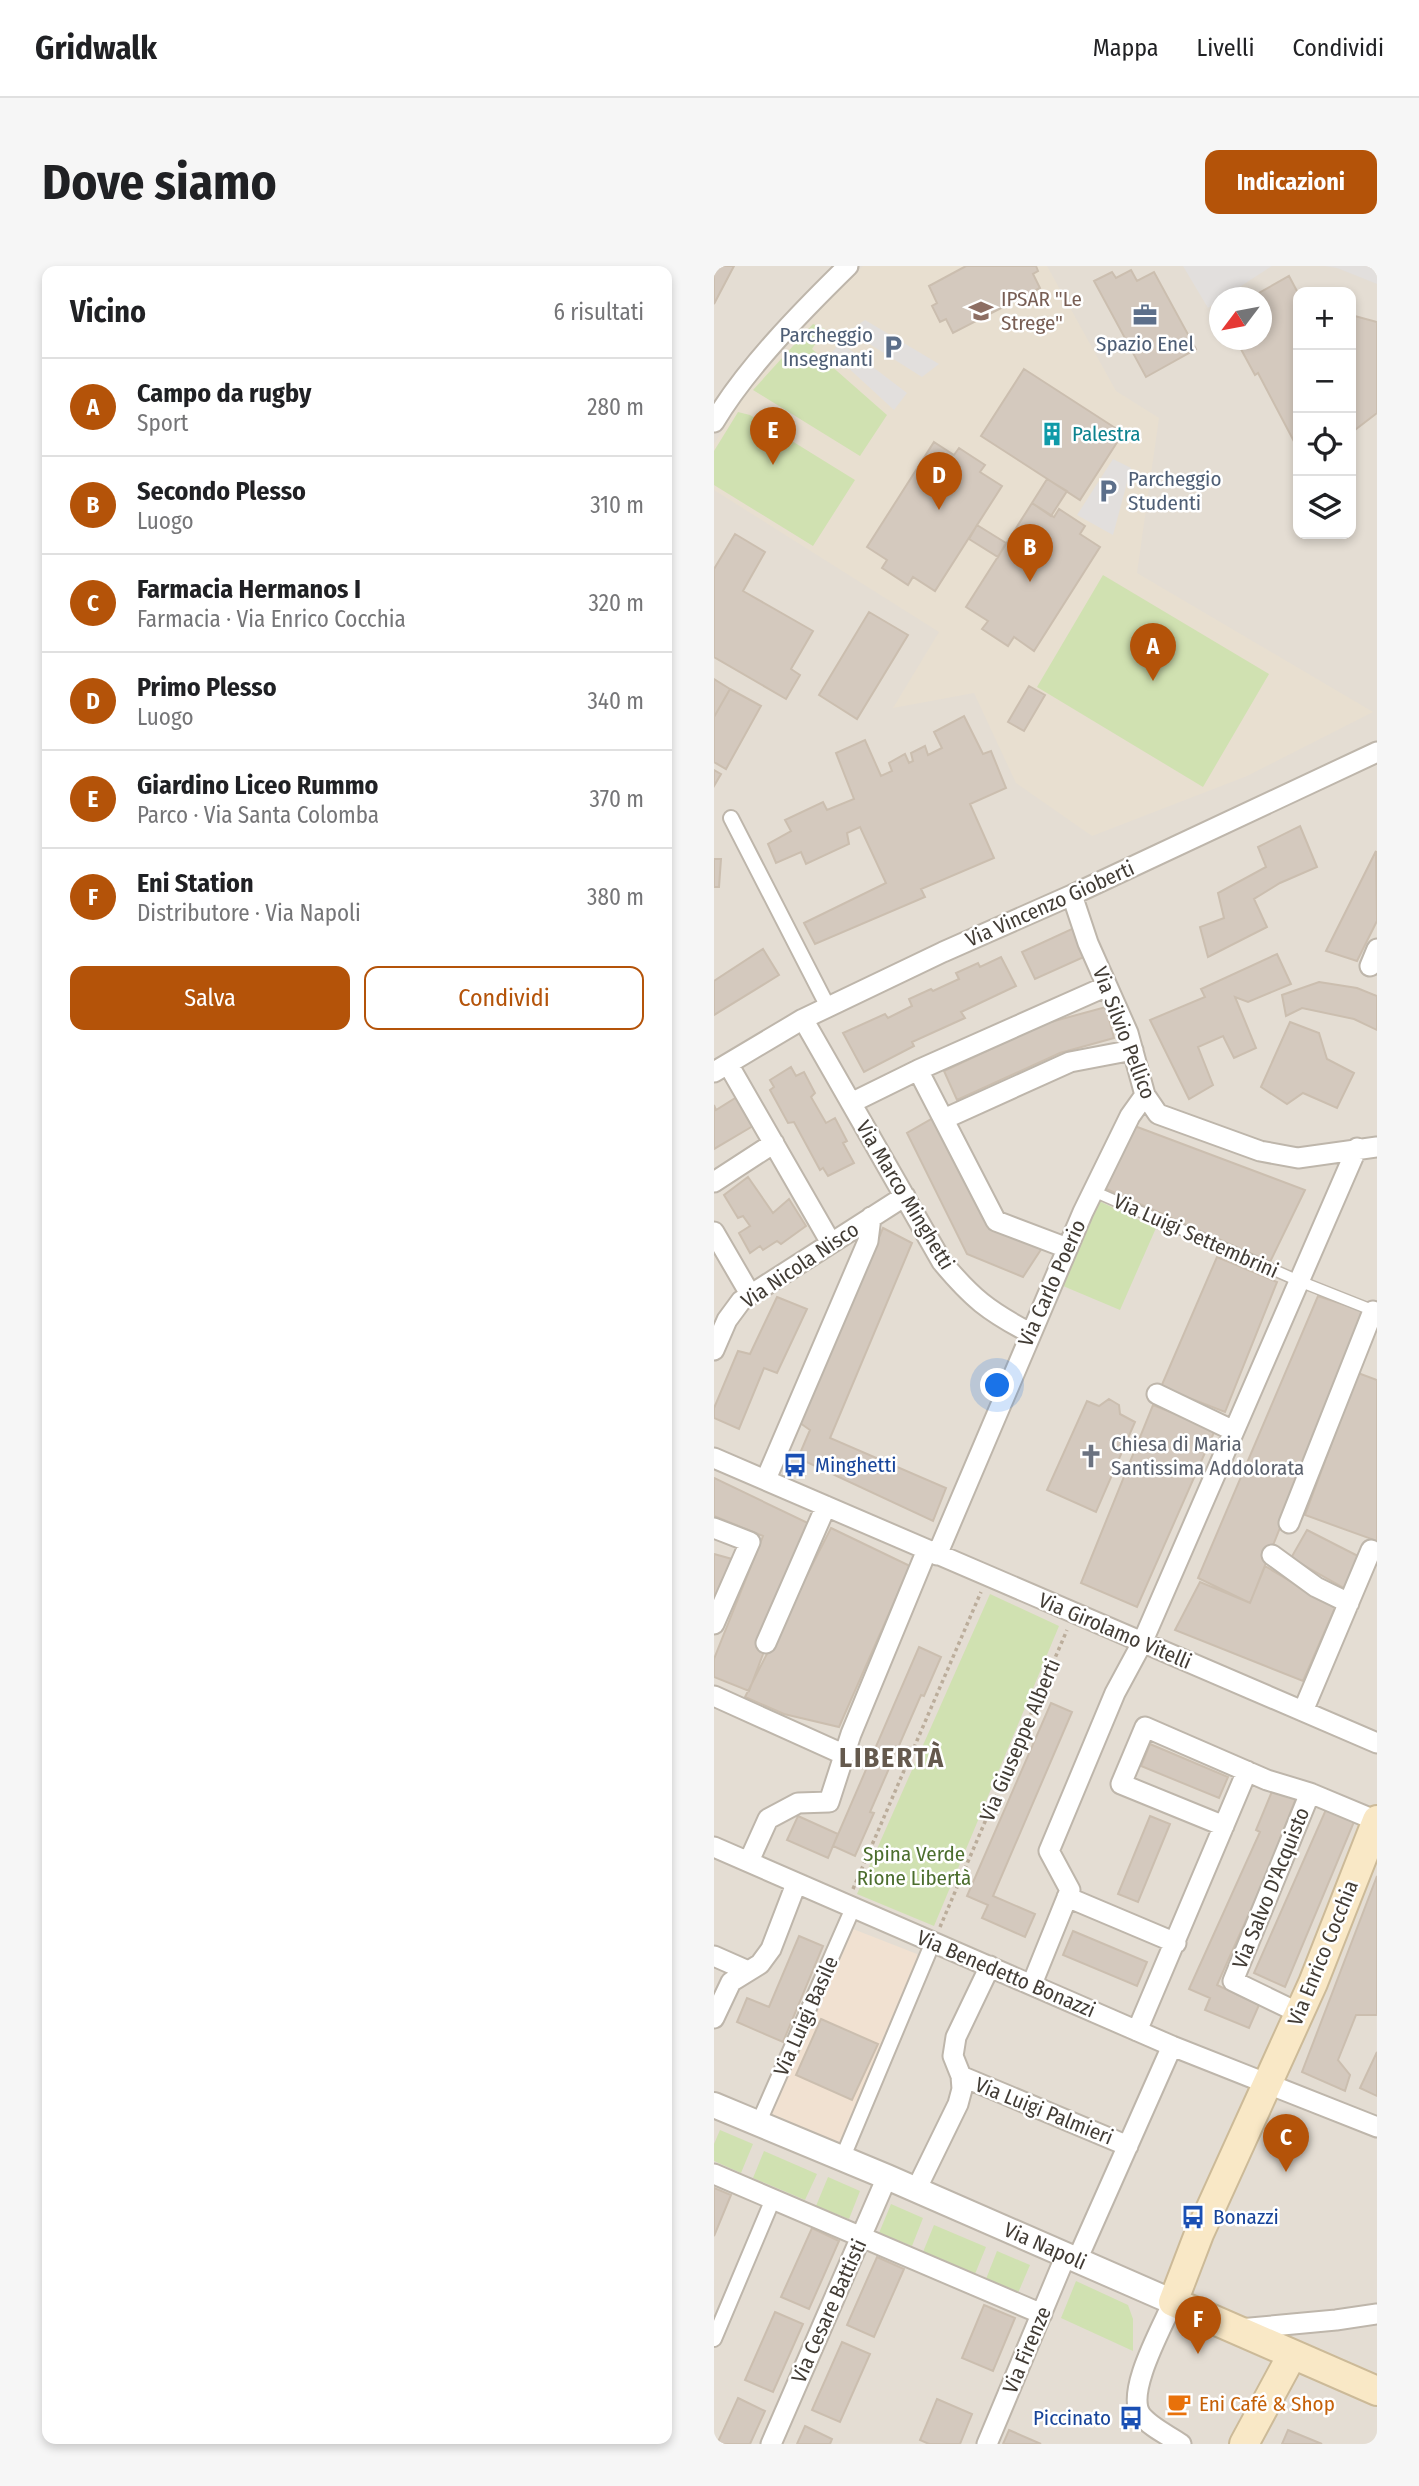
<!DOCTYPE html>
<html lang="it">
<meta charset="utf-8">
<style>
:root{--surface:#fff;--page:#f6f6f6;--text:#202124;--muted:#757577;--line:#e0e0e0;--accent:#b45309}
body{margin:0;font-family:"Fira Sans Condensed",sans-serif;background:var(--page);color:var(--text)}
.controls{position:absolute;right:21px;top:21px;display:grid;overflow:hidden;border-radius:14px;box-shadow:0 4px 10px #0003}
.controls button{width:63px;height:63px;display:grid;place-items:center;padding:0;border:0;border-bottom:2px solid var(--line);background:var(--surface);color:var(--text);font:35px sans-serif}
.compass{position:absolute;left:495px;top:21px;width:63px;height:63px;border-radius:50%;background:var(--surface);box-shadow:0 4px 10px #0003;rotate:238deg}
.you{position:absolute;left:284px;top:1120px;width:24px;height:24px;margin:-18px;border:5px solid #fff;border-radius:50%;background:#1a73e8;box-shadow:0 0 0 10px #1a73e833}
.badge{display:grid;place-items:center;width:46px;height:46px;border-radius:50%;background:var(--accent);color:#fff;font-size:23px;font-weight:700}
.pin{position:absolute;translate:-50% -58px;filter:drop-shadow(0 2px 4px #0008)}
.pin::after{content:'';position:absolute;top:37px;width:24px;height:21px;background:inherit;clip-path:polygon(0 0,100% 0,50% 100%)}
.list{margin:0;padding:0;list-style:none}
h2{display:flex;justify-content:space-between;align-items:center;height:91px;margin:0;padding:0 28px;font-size:30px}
h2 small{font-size:23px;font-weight:400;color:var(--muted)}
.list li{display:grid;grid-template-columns:46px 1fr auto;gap:21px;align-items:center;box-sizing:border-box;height:98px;padding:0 28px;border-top:2px solid var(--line)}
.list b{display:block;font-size:26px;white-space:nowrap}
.list p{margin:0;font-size:23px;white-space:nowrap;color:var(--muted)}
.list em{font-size:23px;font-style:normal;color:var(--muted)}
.actions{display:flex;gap:14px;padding:21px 28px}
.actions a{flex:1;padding:16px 0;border:2px solid var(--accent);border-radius:14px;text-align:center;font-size:24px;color:var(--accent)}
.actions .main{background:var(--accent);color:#fff}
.icon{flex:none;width:38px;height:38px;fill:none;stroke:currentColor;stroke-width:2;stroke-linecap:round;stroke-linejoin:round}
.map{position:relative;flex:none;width:663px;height:2178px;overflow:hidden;border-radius:14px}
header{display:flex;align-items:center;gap:42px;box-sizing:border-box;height:98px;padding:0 35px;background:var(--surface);border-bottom:2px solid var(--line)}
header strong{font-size:33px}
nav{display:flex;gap:38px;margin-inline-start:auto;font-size:24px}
.intro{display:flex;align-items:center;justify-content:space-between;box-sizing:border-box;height:168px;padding:0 42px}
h1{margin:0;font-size:49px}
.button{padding:18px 32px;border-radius:14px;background:var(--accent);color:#fff;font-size:24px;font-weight:700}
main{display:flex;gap:42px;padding:0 42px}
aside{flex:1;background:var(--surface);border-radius:14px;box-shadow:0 4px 10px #0003}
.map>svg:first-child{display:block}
</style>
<header>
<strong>Gridwalk</strong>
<nav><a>Mappa</a><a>Livelli</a><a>Condividi</a></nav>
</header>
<div class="intro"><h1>Dove siamo</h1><a class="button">Indicazioni</a></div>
<main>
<aside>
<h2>Vicino<small>6 risultati</small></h2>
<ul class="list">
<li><span class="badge">A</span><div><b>Campo da rugby</b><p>Sport</p></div><em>280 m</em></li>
<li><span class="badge">B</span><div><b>Secondo Plesso</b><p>Luogo</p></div><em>310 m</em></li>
<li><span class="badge">C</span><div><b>Farmacia Hermanos I</b><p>Farmacia · Via Enrico Cocchia</p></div><em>320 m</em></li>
<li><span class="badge">D</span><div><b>Primo Plesso</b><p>Luogo</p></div><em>340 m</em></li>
<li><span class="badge">E</span><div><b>Giardino Liceo Rummo</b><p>Parco · Via Santa Colomba</p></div><em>370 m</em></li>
<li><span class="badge">F</span><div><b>Eni Station</b><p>Distributore · Via Napoli</p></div><em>380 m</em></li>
</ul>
<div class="actions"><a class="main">Salva</a><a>Condividi</a></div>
</aside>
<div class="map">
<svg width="663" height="2178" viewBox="0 0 663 2178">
<rect width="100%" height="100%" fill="#f0ece5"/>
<path fill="#e4ddd3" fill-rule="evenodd" d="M 0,0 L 663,0 L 663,2178 L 0,2178 ZM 584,26 L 637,26 L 637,268 L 584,268 ZM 506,32 L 548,32 L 548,74 L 506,74 Z"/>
<path fill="#f1e1d1" d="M 134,1661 L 203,1688 L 205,1699 L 127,1885 L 51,1851 Z"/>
<path fill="#e8dfd0" d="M 149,0 L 333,0 L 402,125 L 445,152 L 423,307 L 659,446 L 533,510 L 378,570 L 302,517 L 260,427 L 179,442 L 225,366 L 0,224 L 0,178 L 34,124 L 131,17 Z"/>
<path fill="#d0e1b1" d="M 99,58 L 111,63 L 98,83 L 173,149 L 146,190 L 39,124 Z
M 24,146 L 36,149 L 141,214 L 99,280 L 0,219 L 0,185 Z
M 389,309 L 555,408 L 489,521 L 323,421 Z
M 385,935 L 442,962 L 406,1044 L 349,1020 Z
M 276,1328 L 345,1360 L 220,1660 L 143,1628 Z
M 6,1864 L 39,1878 L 27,1907 L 0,1895 L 0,1878 Z
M 50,1885 L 103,1908 L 91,1934 L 39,1912 Z
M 114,1911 L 146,1925 L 135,1953 L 102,1940 Z
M 177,1938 L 209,1952 L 198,1980 L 165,1967 Z
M 220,1959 L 272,1981 L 261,2008 L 209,1986 Z
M 283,1985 L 316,1999 L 304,2027 L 272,2013 Z
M 362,2015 L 414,2039 L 419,2053 L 419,2085 L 347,2052 Z"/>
<path fill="#e2dfdd" d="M 469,0 L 558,0 L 510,31 L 506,32 L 505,34 L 494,42 Z
M 611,0 L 663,0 L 663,18 L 623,2 Z
M 151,54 L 225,98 L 208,111 L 135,65 Z
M 126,76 L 193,127 L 180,144 L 118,87 Z
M 399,193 L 417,202 L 399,269 L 363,249 Z"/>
<path fill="#d4c9be" stroke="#cbbeaf" stroke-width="2" d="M 0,0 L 20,0 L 0,38 Z
M 252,0 L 322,0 L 324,5 L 319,8 L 326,22 L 239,67 L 232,53 L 226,56 L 218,40 L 223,37 L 215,20 Z
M 417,4 L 423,15 L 440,6 L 482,83 L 432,111 L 380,15 L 398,6 L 402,12 Z
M 575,10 L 584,27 L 584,183 L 544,107 L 541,109 L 522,74 L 548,74 L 548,32 L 536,32 Z
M 637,49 L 663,56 L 663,147 L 637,167 Z
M 310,103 L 409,167 L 366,234 L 267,170 Z
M 220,176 L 240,189 L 245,182 L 271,199 L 266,206 L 288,220 L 221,325 L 199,311 L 194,319 L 168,302 L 173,294 L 153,281 Z
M 333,213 L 353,225 L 337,250 L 318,237 Z
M 318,237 L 340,251 L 345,243 L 371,260 L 366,268 L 386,281 L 320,385 L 300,371 L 294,380 L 268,363 L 274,355 L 252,341 Z
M 263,259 L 292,277 L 284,291 L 255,273 Z
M 21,268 L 51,286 L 29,325 L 99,365 L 77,403 L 86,409 L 72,433 L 0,391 L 0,303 Z
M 155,346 L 194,369 L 143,453 L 105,429 Z
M 0,413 L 16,423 L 0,451 Z
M 315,420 L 331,429 L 310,465 L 294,456 Z
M 16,423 L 47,440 L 12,503 L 0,496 L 0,451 Z
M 250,450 L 269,488 L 277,485 L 292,522 L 256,538 L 280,592 L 207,623 L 211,631 L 101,678 L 90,657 L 172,617 L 146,561 L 133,567 L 135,578 L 92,598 L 87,586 L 62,597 L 54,578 L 77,565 L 71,554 L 109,536 L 113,544 L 140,533 L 122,487 L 151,474 L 167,510 L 178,505 L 175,497 L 191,488 L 195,497 L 199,495 L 197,487 L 211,480 L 214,489 L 228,482 L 220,466 Z
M 0,504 L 7,508 L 0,520 Z
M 586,560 L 603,601 L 566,617 L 540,633 L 553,661 L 494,691 L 486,661 L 510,652 L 504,627 L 552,601 L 544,581 Z
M 662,585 L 663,655 L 643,695 L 612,685 Z
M 0,593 L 7,593 L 5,621 L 0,621 Z
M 360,662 L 372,690 L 321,713 L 308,686 Z
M 49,683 L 65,709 L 0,749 L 0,715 Z
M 563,688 L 577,718 L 534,736 L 521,731 L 542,782 L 520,792 L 509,770 L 484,781 L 499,819 L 475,833 L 436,754 L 491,731 L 487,723 Z
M 287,691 L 302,720 L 247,746 L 251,752 L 198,776 L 200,780 L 150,806 L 129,767 L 171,748 L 174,752 L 198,740 L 195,733 L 217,723 L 219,725 L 245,713 L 242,707 L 264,697 L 266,701 Z
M 605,716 L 643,722 L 663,730 L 663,764 L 640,753 L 588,742 L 572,750 L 568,729 Z
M 392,741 L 400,772 L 346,787 L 243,834 L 230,805 L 333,757 Z
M 576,756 L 605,767 L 613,793 L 640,807 L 623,842 L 589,827 L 573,838 L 547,821 Z
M 77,801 L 82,810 L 90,806 L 101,827 L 97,831 L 112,857 L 121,852 L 133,875 L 129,877 L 140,897 L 114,910 L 109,902 L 106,904 L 80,856 L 74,857 L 56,824 L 60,821 L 56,814 Z
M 23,831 L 39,860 L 0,883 L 0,839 L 2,844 Z
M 221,851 L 279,963 L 328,982 L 309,1011 L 253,988 L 193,867 Z
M 418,859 L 591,924 L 556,996 L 390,922 Z
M 34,911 L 59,947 L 75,933 L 92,960 L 67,978 L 63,975 L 49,984 L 46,980 L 36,987 L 25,967 L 36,960 L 29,950 L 24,952 L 10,929 Z
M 169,962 L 198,977 L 116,1172 L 232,1222 L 219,1255 L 84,1192 L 96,1164 L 86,1157 Z
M 503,991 L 563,1016 L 511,1146 L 447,1121 Z
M 604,1030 L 652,1046 L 536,1337 L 484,1312 Z
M 63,1031 L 93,1043 L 63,1107 L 50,1102 L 25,1163 L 0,1152 L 0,1142 L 24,1085 L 36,1088 Z
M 644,1107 L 663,1114 L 663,1275 L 591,1249 Z
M 395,1133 L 405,1139 L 406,1148 L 421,1156 L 382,1246 L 333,1224 L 373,1135 L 385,1140 Z
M 439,1139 L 501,1164 L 423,1341 L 367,1317 Z
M 0,1212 L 98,1259 L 35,1425 L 0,1411 L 0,1393 L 49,1270 L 0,1250 Z
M 117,1262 L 196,1300 L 125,1461 L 70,1448 L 31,1431 Z
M 593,1264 L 644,1290 L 630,1322 L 577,1292 Z
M 0,1288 L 18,1293 L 0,1336 Z
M 551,1300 L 621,1342 L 589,1415 L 461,1364 L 486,1316 L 536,1337 Z
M 205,1381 L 227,1391 L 210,1430 L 207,1429 L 156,1546 L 160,1547 L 141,1590 L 119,1580 Z
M 337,1437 L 358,1446 L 279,1630 L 321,1648 L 311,1671 L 268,1652 L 274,1639 L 253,1630 Z
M 436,1478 L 514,1511 L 505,1532 L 427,1500 Z
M 559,1523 L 582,1532 L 566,1573 L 567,1576 L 503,1719 L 545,1739 L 535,1762 L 491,1744 L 496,1732 L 475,1723 L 546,1566 L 542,1564 Z
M 614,1539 L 642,1551 L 571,1721 L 540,1707 Z
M 84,1550 L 124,1568 L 114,1592 L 73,1574 Z
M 436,1550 L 456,1558 L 424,1636 L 404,1628 Z
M 663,1610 L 663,1749 L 642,1749 L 624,1794 L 636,1809 L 631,1825 L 588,1806 Z
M 359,1665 L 433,1696 L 423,1720 L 349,1689 Z
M 85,1670 L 109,1680 L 69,1776 L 23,1756 L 33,1732 L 55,1741 Z
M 107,1753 L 164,1778 L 138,1834 L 82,1809 Z
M 663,1786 L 663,1830 L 646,1822 Z
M 0,1922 L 17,1929 L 0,1970 Z
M 98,1962 L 125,1975 L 95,2043 L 67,2031 Z
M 163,1991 L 190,2003 L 160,2071 L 133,2059 Z
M 270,2039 L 301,2052 L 279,2105 L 248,2092 Z
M 61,2046 L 89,2058 L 59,2126 L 31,2114 Z
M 128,2076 L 156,2088 L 126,2156 L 98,2144 Z
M 24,2132 L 51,2145 L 36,2178 L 3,2178 Z
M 223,2133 L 258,2148 L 246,2178 L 215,2178 L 206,2174 Z
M 91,2160 L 118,2173 L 116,2178 L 83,2178 Z
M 295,2164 L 327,2178 L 289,2178 Z
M 574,2164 L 608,2178 L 568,2178 Z"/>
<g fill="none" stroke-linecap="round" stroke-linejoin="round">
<g stroke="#beb6ab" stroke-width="13">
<path id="service" d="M 379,925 L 585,1015 L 663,1046"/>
</g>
<g stroke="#beb6ab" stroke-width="18">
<path id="pedestrian" d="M 17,552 L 114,741
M 44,1858 L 139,1642
M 128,1893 L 219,1676
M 0,2073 L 59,1933"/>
</g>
<g stroke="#beb6ab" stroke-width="23">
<path id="minor" d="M 0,156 C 33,101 88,45 134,0
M 358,629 L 374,677 L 414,767 L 431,829 L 444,848 L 546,885 L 584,892 L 663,881
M 656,700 L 663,683
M 89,753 L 228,996 C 258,1032 274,1045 316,1067
M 14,798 L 117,977
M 204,804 L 282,955 L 353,982
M 0,806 L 89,753 L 229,686 L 358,629 L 663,486
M 137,837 L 204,804 L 393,720
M 230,853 L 356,796 L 419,784
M 0,916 L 60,877
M 0,966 L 36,1028
M 0,1084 L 13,1054 L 27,1035 L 191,930
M 443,1128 L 520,1165
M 0,1192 L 663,1477
M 52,1213 L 154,975 L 157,951
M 575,1257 L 659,1045
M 0,1262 L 36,1276 L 0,1358
M 223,1289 L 369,946 L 416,850 L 431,829
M 558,1289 L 602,1321 L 635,1337
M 52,1377 L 112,1240
M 0,1430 L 131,1489
M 589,1445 L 657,1284
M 510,1560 L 407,1518 L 431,1461 L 553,1514 L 596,1527
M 0,1581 L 458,1780 L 663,1861
M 35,1595 L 54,1553 L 84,1537 L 115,1536 L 137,1468 L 213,1284
M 353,1631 L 462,1677
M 0,1690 L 34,1705
M 318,1718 L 356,1624 L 335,1585 L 401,1427 L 428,1377 L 643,882
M 585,1747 L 519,1715 L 596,1527 L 663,1555
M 0,1752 L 17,1716 L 46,1698 L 57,1683 L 82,1618
M 423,1765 L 533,1505
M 247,1810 L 414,1880
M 0,1908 L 328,2048
M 202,1924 L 244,1838 L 248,1823 L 247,1810 L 239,1790 L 242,1771 L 276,1700
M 363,1994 L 458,1780
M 459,2036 C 449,2060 411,2126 427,2149 C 436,2161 454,2169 467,2178
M 525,2063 L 622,2054 L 663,2048
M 57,2178 L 173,1911
M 273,2178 L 352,1989"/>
</g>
<g stroke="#beb6ab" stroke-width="28">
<g id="tertiary">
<path id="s1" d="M 0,1839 L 173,1911 L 459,2036"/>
</g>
</g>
<g stroke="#ccba98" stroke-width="32">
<path id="secondary" d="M 663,1554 L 599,1717 L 485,1968 L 459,2036 L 663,2125
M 530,2178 L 578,2089"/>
</g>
<path stroke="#bbad9b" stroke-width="3.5" stroke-dasharray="3.5 3.5" stroke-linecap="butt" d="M 139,1623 L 267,1326
M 226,1661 L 353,1364"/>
<use href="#service" stroke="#fff" stroke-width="10"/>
<use href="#pedestrian" stroke="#fff" stroke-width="14"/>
<use href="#minor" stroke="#fff" stroke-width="19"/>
<use href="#tertiary" stroke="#fff" stroke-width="24"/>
<use href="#secondary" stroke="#f9e8c6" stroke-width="28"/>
</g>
<defs>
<g id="school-bare" transform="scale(1.89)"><path d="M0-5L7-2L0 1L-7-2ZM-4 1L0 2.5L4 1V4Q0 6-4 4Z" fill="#8d6e63" stroke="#fff" stroke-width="2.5" paint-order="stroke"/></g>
<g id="office-bare" transform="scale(1.89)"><path d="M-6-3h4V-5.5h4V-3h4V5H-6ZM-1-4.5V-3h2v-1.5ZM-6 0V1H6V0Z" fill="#5c6f8a" stroke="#fff" stroke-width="2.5" paint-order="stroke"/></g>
<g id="parking-bare" transform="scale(1.89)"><path d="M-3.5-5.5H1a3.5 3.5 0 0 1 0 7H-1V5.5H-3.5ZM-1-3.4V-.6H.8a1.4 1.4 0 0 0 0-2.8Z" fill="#5c6f8a" stroke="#fff" stroke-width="2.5" paint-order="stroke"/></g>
<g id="building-bare" transform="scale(1.89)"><path d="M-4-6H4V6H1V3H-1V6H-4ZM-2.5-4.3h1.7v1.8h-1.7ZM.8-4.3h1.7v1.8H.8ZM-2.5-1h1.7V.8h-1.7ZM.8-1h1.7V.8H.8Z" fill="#0f9aa8" stroke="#fff" stroke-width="2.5" paint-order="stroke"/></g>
<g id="church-bare" transform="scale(1.89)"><path d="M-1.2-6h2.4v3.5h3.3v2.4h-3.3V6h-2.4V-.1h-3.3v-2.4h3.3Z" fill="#6b7280" stroke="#fff" stroke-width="2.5" paint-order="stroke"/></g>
<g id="bus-bare" transform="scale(1.89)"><path d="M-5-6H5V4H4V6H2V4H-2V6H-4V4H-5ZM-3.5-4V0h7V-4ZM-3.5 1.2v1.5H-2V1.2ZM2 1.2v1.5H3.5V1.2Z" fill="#1a4fb4" stroke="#fff" stroke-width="2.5" paint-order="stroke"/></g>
<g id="cafe-bare" transform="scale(1.89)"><path d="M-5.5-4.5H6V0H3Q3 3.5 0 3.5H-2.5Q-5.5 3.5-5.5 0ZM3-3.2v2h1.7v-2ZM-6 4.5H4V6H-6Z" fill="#e8710a" stroke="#fff" stroke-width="2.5" paint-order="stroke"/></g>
</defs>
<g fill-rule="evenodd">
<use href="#school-bare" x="267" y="45"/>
<use href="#office-bare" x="431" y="49"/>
<use href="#parking-bare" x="179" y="81"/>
<use href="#building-bare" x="338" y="168"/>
<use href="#parking-bare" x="394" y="225"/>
<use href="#church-bare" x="377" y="1190"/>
<use href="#bus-bare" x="81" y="1199"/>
<use href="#bus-bare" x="479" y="1951"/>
<use href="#cafe-bare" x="465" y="2138"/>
<use href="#bus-bare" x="417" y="2152"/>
</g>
<g text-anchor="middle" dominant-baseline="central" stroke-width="5" stroke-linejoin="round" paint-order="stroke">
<g font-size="21" fill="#785e54" stroke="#fff" text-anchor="start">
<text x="287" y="33">IPSAR "Le<tspan x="287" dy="24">Strege"</tspan></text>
</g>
<g font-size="21" fill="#4e5e75" stroke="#fff" text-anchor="end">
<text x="159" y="69">Parcheggio<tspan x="159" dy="24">Insegnanti</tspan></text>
<text x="431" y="78" text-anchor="middle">Spazio Enel</text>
<text x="414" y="213" text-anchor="start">Parcheggio<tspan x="414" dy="24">Studenti</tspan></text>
</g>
<g font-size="21" fill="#0d838f" stroke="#fff" text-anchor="start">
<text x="358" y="168">Palestra</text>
</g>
<g font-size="21" fill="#423c35" stroke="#fff">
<text transform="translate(336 638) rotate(-24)">Via Vincenzo Gioberti</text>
<text transform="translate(410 767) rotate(69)">Via Silvio Pellico</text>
<text transform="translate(191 929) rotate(59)">Via Marco Minghetti</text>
<text transform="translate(482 970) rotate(24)">Via Luigi Settembrini</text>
<text transform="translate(86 999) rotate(-34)">Via Nicola Nisco</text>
<text transform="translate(338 1017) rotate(-66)">Via Carlo Poerio</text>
<text transform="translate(401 1365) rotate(23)">Via Girolamo Vitelli</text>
<text transform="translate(306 1474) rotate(-67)">Via Giuseppe Alberti</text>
<text transform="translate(557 1622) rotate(-68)">Via Salvo D'Acquisto</text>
<text transform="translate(609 1687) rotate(-68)">Via Enrico Cocchia</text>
<text transform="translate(292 1708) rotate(23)">Via Benedetto Bonazzi</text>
<text transform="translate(92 1750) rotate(-66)">Via Luigi Basile</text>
<text transform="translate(330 1845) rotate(22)">Via Luigi Palmieri</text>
<text stroke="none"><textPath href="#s1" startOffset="360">Via Napoli</textPath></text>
<text transform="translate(115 2045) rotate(-66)">Via Cesare Battisti</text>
<text transform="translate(313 2084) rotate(-67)">Via Firenze</text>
</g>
<g font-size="21" fill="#5b616d" stroke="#fff" text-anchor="start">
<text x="397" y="1178">Chiesa di Maria<tspan x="397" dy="24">Santissima Addolorata</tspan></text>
</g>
<g font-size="21" fill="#164399" stroke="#fff" text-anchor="start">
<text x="101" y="1199">Minghetti</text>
<text x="499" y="1951">Bonazzi</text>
<text x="397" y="2152" text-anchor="end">Piccinato</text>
</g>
<g font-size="21" fill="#4c6e2e" stroke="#fff">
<text x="200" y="1588">Spina Verde<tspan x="200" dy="24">Rione Libertà</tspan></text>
</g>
<g font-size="21" fill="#c56008" stroke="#fff" text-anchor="start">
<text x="485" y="2138">Eni Café &amp; Shop</text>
</g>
<g font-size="28" font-weight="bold" letter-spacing="2" fill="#64594d" stroke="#fff">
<text x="178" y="1491">LIBERTÀ</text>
</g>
</g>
</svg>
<div class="controls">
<button>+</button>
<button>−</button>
<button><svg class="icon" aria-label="locate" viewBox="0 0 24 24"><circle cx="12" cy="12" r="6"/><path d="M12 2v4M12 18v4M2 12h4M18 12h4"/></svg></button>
<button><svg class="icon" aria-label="layers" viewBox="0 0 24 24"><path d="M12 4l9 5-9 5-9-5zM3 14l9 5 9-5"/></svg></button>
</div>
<svg class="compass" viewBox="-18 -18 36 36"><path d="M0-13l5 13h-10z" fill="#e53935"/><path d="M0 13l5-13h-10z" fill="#757577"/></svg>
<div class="you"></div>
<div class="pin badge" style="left:439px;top:415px">A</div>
<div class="pin badge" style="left:316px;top:316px">B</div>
<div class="pin badge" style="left:572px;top:1906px">C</div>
<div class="pin badge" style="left:225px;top:244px">D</div>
<div class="pin badge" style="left:59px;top:199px">E</div>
<div class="pin badge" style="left:484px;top:2088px">F</div>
</div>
</main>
